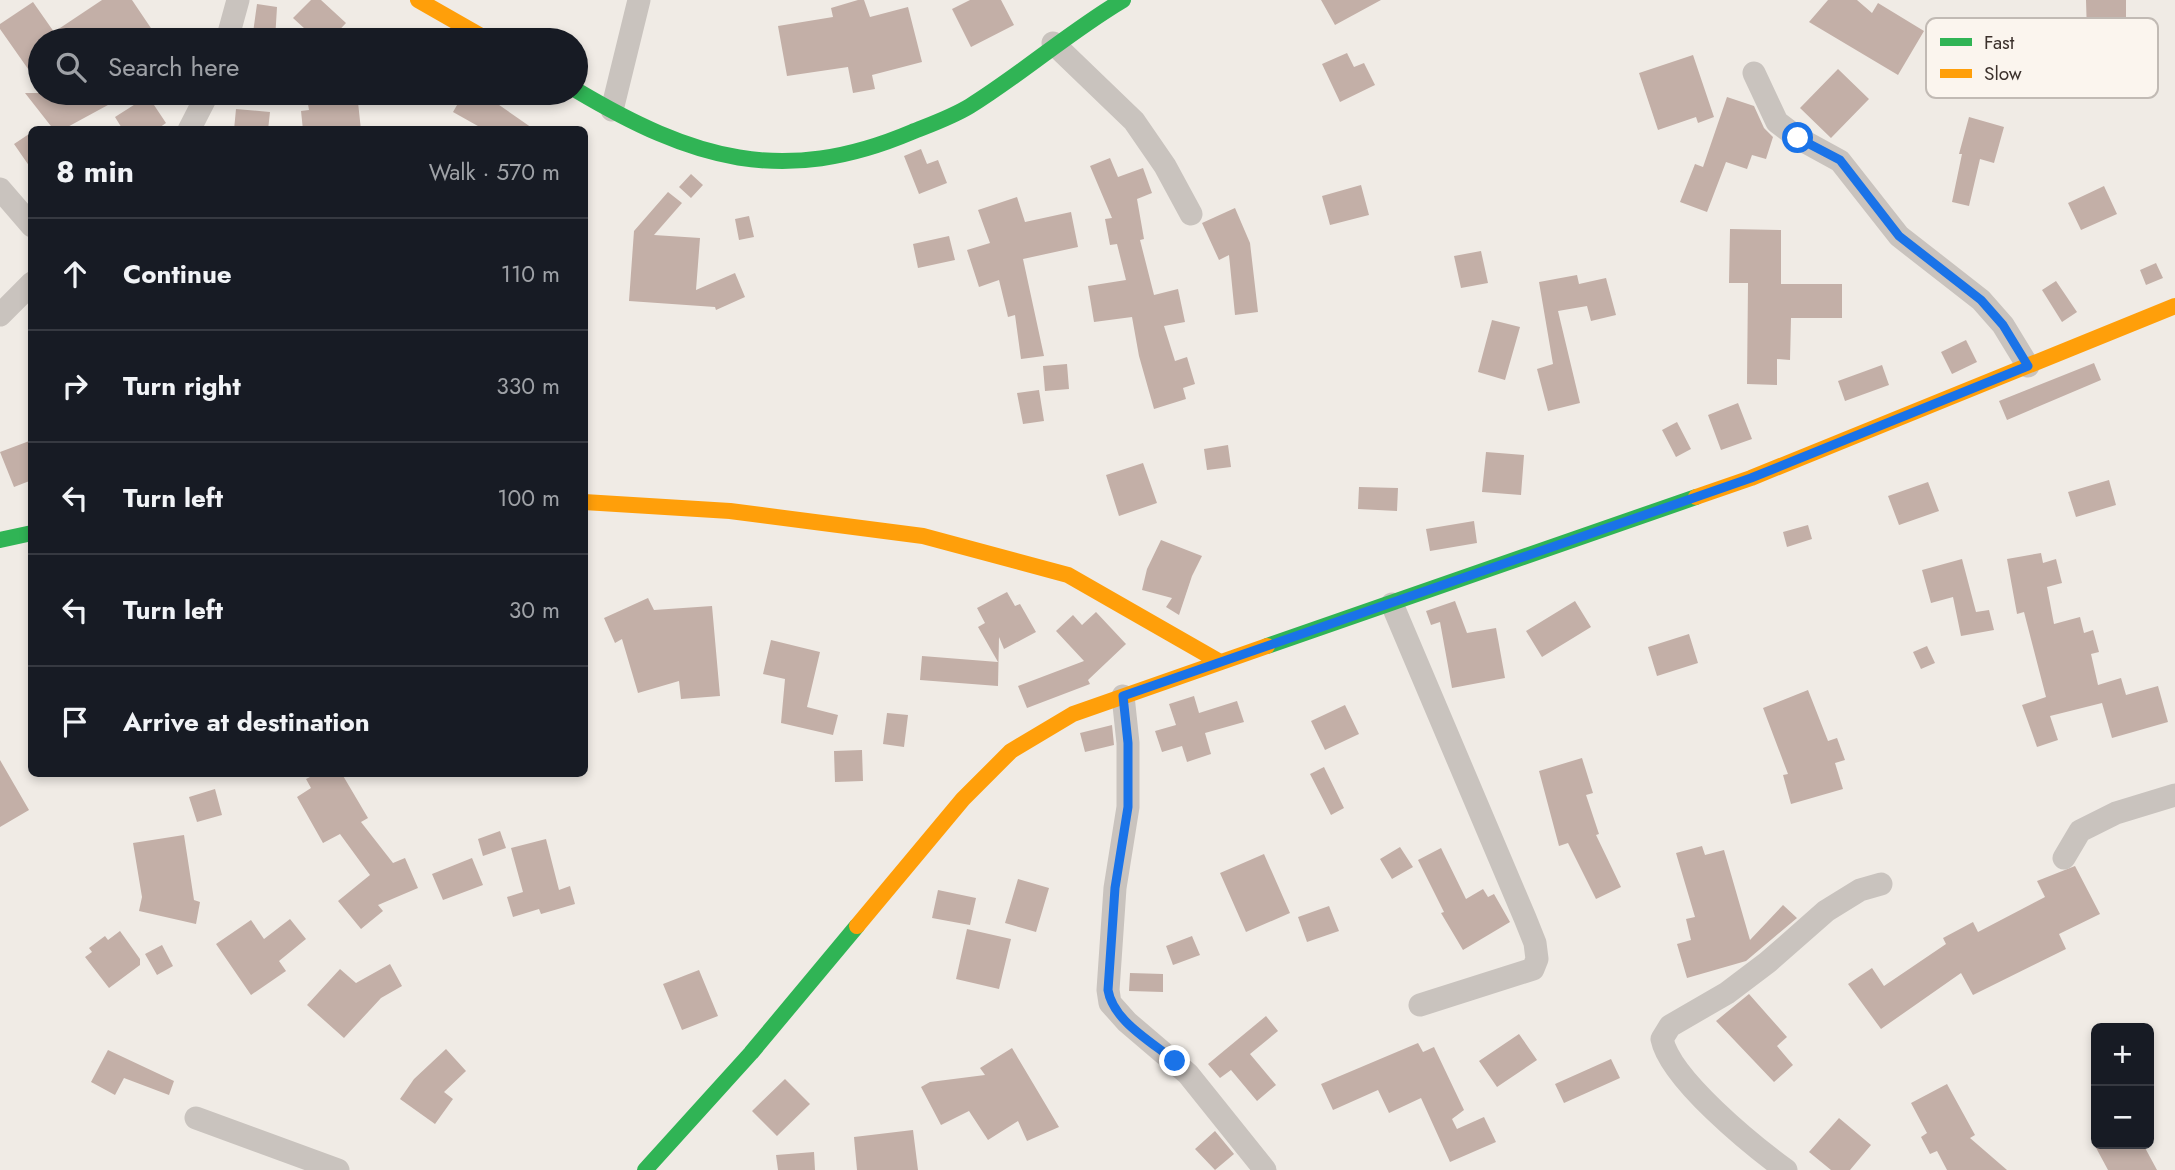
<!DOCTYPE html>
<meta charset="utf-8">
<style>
:root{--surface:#171b24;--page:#20242c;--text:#f1f3f6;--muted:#9ea1a6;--line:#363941}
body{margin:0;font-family:Jost,sans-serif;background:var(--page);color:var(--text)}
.controls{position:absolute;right:21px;bottom:21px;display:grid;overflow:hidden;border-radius:10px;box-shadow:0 4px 10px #0003}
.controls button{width:63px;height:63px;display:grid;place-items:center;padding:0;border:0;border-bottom:2px solid var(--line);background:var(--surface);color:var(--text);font:35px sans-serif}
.stop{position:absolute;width:21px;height:21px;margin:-16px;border:5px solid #1a73e8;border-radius:50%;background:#fff}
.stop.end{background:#1a73e8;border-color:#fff;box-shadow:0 2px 7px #0008}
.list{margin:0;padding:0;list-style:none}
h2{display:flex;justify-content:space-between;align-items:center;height:91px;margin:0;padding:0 28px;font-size:30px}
h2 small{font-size:23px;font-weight:400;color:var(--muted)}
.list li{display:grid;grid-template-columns:46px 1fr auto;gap:21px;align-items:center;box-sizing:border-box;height:112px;padding:0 28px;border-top:2px solid var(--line)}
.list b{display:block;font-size:26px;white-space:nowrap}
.list em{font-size:23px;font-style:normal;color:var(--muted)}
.icon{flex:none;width:38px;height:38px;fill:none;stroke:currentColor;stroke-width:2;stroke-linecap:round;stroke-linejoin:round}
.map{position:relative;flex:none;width:2175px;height:1170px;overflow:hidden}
.search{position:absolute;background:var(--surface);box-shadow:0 4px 10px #0003;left:28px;top:28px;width:560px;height:77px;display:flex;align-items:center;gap:18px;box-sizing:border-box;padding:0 24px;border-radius:38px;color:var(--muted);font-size:26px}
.panel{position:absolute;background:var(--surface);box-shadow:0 4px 10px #0003;left:28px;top:126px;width:560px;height:651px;border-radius:10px}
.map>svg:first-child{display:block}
</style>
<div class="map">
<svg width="2175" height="1170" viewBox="0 0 2175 1170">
<rect width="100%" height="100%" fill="#f0ebe5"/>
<path fill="#c3afa7" d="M 102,0 L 132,0 L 159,40 L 40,40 L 40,86 L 0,29 L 0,24 L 33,2 L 54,32 Z
M 311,0 L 321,0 L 346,23 L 330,40 L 317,40 L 293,18 Z
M 858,0 L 864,0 L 870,17 L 908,7 L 922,62 L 872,75 L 875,89 L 853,93 L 848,67 L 787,76 L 778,26 L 833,17 L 831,8 Z
M 970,0 L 1001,0 L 1014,25 L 971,47 L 952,9 Z
M 1321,0 L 1381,0 L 1335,25 Z
M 1828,0 L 1857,0 L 1872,13 L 1878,3 L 1924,31 L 1898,75 L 1809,22 Z
M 2086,0 L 2126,0 L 2126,33 L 2087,34 Z
M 257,4 L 277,7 L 275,40 L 252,40 Z
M 1347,53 L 1354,67 L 1364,63 L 1375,85 L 1340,102 L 1322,64 Z
M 1693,55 L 1714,117 L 1698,123 L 1696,117 L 1658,130 L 1639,73 Z
M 1838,69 L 1869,99 L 1831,138 L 1800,108 Z
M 25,93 L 130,93 L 62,130 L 54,130 Z
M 306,93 L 357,93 L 361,130 L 303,130 L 301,111 L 309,110 Z
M 464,93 L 492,93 L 489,98 L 535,130 L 485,130 L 453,112 Z
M 148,96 L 166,123 L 156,130 L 123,130 L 115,117 Z
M 1727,97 L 1754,106 L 1764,128 L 1773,137 L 1766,159 L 1752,155 L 1747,169 L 1726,162 L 1707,212 L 1680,202 L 1695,164 L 1703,167 Z
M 236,109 L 270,112 L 268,130 L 234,130 Z
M 1969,117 L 2004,127 L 1994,163 L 1980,159 L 1969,206 L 1952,202 L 1962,154 L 1959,154 Z
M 32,132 L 32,170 L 14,144 Z
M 921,149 L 927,164 L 938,160 L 947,183 L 919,194 L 904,156 Z
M 1110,158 L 1118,177 L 1143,168 L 1152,193 L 1137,199 L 1144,239 L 1140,240 L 1154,295 L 1178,289 L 1185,322 L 1164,326 L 1175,361 L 1187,357 L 1195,384 L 1183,388 L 1186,399 L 1154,409 L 1139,356 L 1132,317 L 1094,322 L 1088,286 L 1126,280 L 1117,244 L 1110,245 L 1105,219 L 1112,218 L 1090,166 Z
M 691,174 L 703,185 L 691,198 L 679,187 Z
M 1361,185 L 1369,215 L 1330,225 L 1322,196 Z
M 2104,186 L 2117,214 L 2081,230 L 2068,203 Z
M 668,192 L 682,203 L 654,235 L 700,238 L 696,290 L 735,273 L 745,297 L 716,310 L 715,307 L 629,301 L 634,231 Z
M 1017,197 L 1025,222 L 1071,212 L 1078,247 L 1023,259 L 1044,356 L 1021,359 L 1015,315 L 1008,317 L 999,280 L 979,287 L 967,250 L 990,243 L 978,210 Z
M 1235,208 L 1250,243 L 1258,312 L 1235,315 L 1229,255 L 1219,260 L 1202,223 Z
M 749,216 L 754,237 L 739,240 L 735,219 Z
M 1730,229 L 1781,230 L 1781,284 L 1842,284 L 1842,318 L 1791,318 L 1790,360 L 1777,359 L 1777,385 L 1747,384 L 1748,283 L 1729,283 Z
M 949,236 L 955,260 L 918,268 L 913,244 Z
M 1481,251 L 1488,283 L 1461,288 L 1454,256 Z
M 2156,263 L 2163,278 L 2146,285 L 2140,270 Z
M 1577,275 L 1579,284 L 1606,278 L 1616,315 L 1591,321 L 1587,306 L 1558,311 L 1580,403 L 1548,411 L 1537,369 L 1553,364 L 1539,282 Z
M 2056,281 L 2077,312 L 2062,322 L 2042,290 Z
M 1492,320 L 1520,327 L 1505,380 L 1478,372 Z
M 1966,340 L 1977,362 L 1952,374 L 1941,352 Z
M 2094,363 L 2101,380 L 2007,420 L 1999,401 Z
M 1067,364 L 1069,389 L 1045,391 L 1043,366 Z
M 1882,365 L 1889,385 L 1845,401 L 1838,381 Z
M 1039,390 L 1044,421 L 1023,424 L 1017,393 Z
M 1738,403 L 1752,439 L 1721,450 L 1708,415 Z
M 1677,422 L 1691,449 L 1676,457 L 1662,430 Z
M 32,440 L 32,480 L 14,487 L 0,452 Z
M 1228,445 L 1231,467 L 1207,470 L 1204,449 Z
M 1486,452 L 1524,455 L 1521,495 L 1482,492 Z
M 1143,463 L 1157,503 L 1119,516 L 1106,475 Z
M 2109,480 L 2116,505 L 2076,517 L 2068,492 Z
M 1928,482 L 1939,511 L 1899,525 L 1888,496 Z
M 1359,487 L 1398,488 L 1397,511 L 1358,509 Z
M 1474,521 L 1477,543 L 1430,551 L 1426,529 Z
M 1808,525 L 1812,539 L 1787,547 L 1783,532 Z
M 1161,540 L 1202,556 L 1192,576 L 1179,615 L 1166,607 L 1172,598 L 1142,590 L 1147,569 Z
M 2041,553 L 2043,563 L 2056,559 L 2062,583 L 2047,587 L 2054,624 L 2080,617 L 2084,633 L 2093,630 L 2099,652 L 2091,654 L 2098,685 L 2121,678 L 2126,695 L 2158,686 L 2168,722 L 2112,738 L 2102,703 L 2050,716 L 2058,740 L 2037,747 L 2022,705 L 2046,697 L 2024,612 L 2017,614 L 2007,559 Z
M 1962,559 L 1976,612 L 1989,610 L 1994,630 L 1961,636 L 1953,597 L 1931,603 L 1922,570 Z
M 1007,592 L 1015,606 L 1020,604 L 1036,632 L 1004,649 L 999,637 L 998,686 L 920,680 L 922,656 L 998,662 L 978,627 L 985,623 L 977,608 Z
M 648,598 L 654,610 L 712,606 L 720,696 L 681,699 L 679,681 L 638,693 L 622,639 L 615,643 L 604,618 Z
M 1455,601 L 1467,633 L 1496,628 L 1505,678 L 1452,688 L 1440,622 L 1431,625 L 1426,611 Z
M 1575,601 L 1591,627 L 1542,657 L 1526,631 Z
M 1096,612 L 1126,644 L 1088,680 L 1090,684 L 1027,708 L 1018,686 L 1084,661 L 1056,631 L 1073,615 L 1082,625 Z
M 1689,634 L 1698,663 L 1657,676 L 1648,647 Z
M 771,640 L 820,652 L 807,707 L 838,715 L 833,735 L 781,723 L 785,679 L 763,674 Z
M 1927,646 L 1935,663 L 1921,669 L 1913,652 Z
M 1808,690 L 1828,741 L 1837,738 L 1845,760 L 1835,763 L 1843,789 L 1791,804 L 1783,775 L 1788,774 L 1763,708 Z
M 1194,696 L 1199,713 L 1237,701 L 1244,722 L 1205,733 L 1211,754 L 1187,762 L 1182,746 L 1162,752 L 1155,731 L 1176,725 L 1169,704 Z
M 1345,705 L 1359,734 L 1325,750 L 1311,721 Z
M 887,713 L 908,715 L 904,747 L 883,744 Z
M 1112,725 L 1114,745 L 1085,752 L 1080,733 Z
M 862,750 L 863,781 L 835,782 L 834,751 Z
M 1582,758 L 1593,793 L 1586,795 L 1599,834 L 1596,835 L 1621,887 L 1596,899 L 1568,843 L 1559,846 L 1539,771 Z
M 0,760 L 29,810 L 0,827 Z
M 1324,767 L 1344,808 L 1331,815 L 1310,774 Z
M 316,774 L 342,774 L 368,818 L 361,822 L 393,863 L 405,858 L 418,888 L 378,905 L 383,911 L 361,929 L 338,901 L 370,875 L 340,834 L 323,843 L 297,797 L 311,788 L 306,779 Z
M 215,789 L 222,815 L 197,822 L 189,797 Z
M 500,831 L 506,848 L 483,856 L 478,839 Z
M 184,835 L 194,900 L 200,902 L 196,924 L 139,911 L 142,897 L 133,843 Z
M 546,839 L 559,890 L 570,886 L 575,904 L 541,914 L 539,909 L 513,917 L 507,897 L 523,892 L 511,848 Z
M 1702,846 L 1705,855 L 1724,850 L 1750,940 L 1783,905 L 1797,918 L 1746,961 L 1687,978 L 1677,944 L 1691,940 L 1686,919 L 1695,917 L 1676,853 Z
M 1400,847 L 1413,867 L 1392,879 L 1380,859 Z
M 1441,848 L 1466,899 L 1483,889 L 1488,897 L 1494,894 L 1510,922 L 1463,950 L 1441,913 L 1444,912 L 1418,860 Z
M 1264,854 L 1290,913 L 1246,932 L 1220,873 Z
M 472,858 L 483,885 L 443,900 L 432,874 Z
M 2075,866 L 2100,914 L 2059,934 L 2066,949 L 1973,995 L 1961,973 L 1881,1029 L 1848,984 L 1872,968 L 1884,986 L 1946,944 L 1943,938 L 1973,922 L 1978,932 L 2045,897 L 2037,881 Z
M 1018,879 L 1049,888 L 1036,932 L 1005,923 Z
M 938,890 L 976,898 L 970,925 L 932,918 Z
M 1329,906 L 1339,931 L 1307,942 L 1298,917 Z
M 290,919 L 306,939 L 279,961 L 286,971 L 251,995 L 216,944 L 251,920 L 264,939 Z
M 967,929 L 1011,939 L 999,989 L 956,979 Z
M 120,931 L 140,959 L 140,965 L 109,988 L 85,957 L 92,952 L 89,948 L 105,936 L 108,940 Z
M 1192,936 L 1200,955 L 1173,965 L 1166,946 Z
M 162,945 L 173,966 L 157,975 L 145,954 Z
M 390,964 L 402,986 L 381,998 L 344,1038 L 307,1005 L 340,969 L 356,983 Z
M 699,970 L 718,1016 L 682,1030 L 663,984 Z
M 1130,973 L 1163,974 L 1163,992 L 1129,991 Z
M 1749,994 L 1787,1037 L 1777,1046 L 1793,1065 L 1774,1082 L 1716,1021 Z
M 1266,1016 L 1278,1031 L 1250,1054 L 1276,1085 L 1257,1101 L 1231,1070 L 1220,1078 L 1208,1064 Z
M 1519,1034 L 1537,1060 L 1497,1087 L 1479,1061 Z
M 1418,1043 L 1423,1052 L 1434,1047 L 1464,1110 L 1452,1119 L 1457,1129 L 1484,1117 L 1496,1142 L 1450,1162 L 1421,1098 L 1389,1113 L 1378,1090 L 1333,1110 L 1321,1084 Z
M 1012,1048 L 1059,1127 L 1027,1141 L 1018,1121 L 988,1140 L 969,1111 L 941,1125 L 921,1087 L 930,1082 L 985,1075 L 980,1068 Z
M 446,1049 L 466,1071 L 444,1092 L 453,1099 L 435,1124 L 400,1099 L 414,1079 Z
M 108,1050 L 174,1081 L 169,1095 L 124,1078 L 115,1095 L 91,1082 Z
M 1611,1059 L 1620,1078 L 1564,1103 L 1555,1084 Z
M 785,1079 L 810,1104 L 777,1136 L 752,1111 Z
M 1947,1084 L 1975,1135 L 1970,1138 L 2007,1170 L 1947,1170 L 1937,1151 L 1930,1154 L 1921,1137 L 1927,1133 L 1911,1103 Z
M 1839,1118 L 1871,1145 L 1850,1170 L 1831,1170 L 1809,1152 Z
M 913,1130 L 918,1170 L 857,1170 L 854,1137 Z
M 1215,1131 L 1234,1154 L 1215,1170 L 1195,1149 Z
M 2094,1144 L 2143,1144 L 2157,1170 L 2108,1170 Z
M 814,1152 L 815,1170 L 778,1170 L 776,1155 Z"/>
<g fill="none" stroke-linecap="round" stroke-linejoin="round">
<path stroke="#c9c3be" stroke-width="23" d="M 227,40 L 238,0
M 1053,43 L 1134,121 L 1165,166 L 1191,214
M 1754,73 L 1777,122 L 1798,138 L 1840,161 L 1899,236 L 1981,300 L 2003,325 L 2028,366
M 612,110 L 639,0
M 189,130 L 208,93
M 0,189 L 32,226
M 0,315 L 32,283
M 1392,604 L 1525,918 L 1535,943 L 1537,959 L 1533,969 L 1420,1005
M 1123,696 L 1128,743 L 1128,807 L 1115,888 L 1108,990 L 1110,1003 L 1127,1022 L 1188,1074 L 1265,1170
M 2064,858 L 2080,831 L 2116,813 L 2175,795
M 196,1118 L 338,1170
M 1786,1170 C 1753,1146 1670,1079 1662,1039 L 1670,1026 L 1727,993 L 1768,962 L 1826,911 L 1860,890 L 1881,884"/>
<path stroke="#30b455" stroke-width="16" d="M 576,90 C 692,159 782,187 912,132 C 932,124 952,117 970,106 C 1023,73 1069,32 1123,0
M 0,540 L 32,533
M 1267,646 L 1696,497
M 645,1170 L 751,1053 L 857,926"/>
<path stroke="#ff9f0a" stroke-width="16" d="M 418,0 L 488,40
M 1696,497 L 1751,478 L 2175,306
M 584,502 L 730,511 L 923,536 L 1068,575 L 1220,662
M 857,926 L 963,799 L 1011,751 L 1073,714 L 1267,646"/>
</g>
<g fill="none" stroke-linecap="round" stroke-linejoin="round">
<path stroke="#1a73e8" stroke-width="9" d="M 1175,1061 C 1152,1042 1113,1021 1108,990 L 1115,888 L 1128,807 L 1128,743 L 1123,696 L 1751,478 L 2028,366 L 2003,325 L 1981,300 L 1899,236 L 1840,160 L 1798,138"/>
</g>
<rect x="1926" y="18" width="232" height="80" rx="10" fill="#fbf5ee" stroke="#c1bab4" stroke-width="2"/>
<rect x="1940" y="38" width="32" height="8" fill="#30b455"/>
<rect x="1940" y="69" width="32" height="9" fill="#ff9f0a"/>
<g font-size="19" fill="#3b302b">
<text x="1984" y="49">Fast</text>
<text x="1984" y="80">Slow</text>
</g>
</svg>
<div class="controls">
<button>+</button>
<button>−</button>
</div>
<div class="stop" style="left:1798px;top:138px"></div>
<div class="stop end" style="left:1175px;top:1061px"></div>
<div class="search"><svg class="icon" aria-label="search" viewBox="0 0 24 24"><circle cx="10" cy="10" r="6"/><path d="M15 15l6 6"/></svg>Search here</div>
<section class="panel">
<h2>8 min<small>Walk · 570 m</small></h2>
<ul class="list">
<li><svg class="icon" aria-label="ahead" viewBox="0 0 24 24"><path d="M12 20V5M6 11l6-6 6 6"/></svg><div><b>Continue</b></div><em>110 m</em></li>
<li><svg class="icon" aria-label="right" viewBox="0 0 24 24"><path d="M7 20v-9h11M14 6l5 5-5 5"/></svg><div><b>Turn right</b></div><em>330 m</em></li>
<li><svg class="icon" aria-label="left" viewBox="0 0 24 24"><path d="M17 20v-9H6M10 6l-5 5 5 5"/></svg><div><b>Turn left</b></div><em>100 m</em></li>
<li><svg class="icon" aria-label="left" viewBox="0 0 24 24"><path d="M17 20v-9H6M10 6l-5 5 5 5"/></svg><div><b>Turn left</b></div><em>30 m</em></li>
<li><svg class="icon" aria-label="arrive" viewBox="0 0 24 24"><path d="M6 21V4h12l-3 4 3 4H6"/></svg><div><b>Arrive at destination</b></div></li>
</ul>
</section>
</div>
